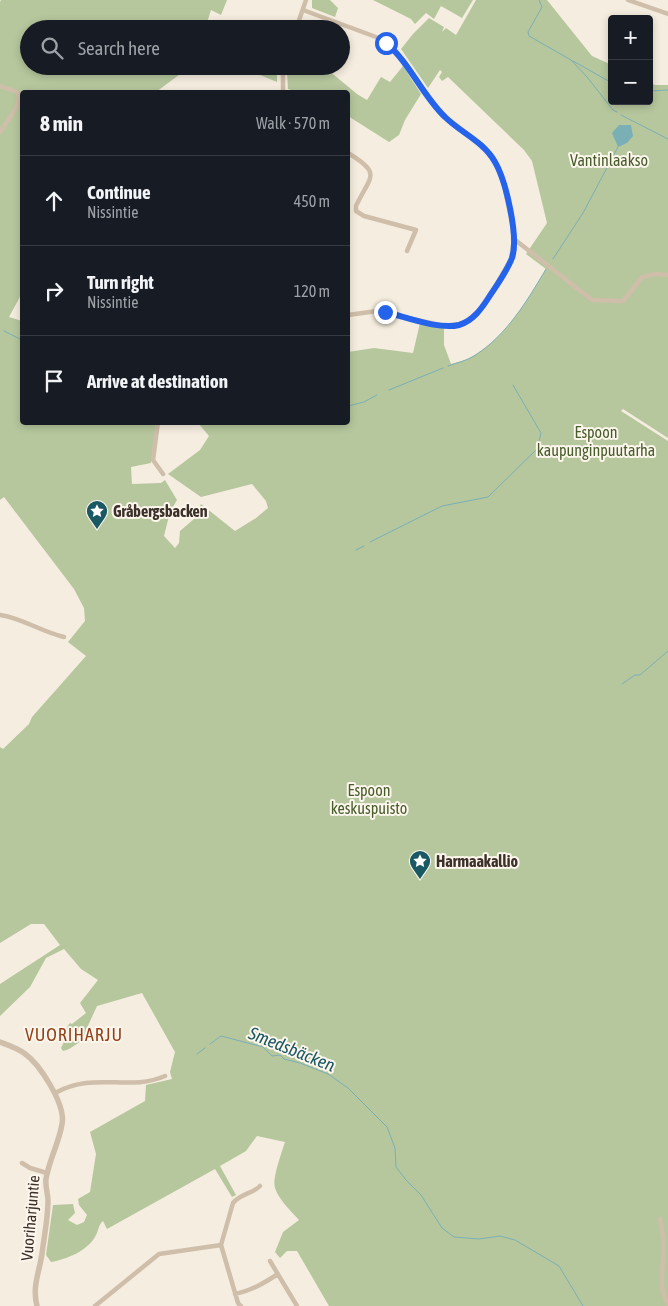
<!DOCTYPE html>
<meta charset="utf-8">
<style>
:root{--surface:#171b24;--page:#20242c;--text:#f1f3f6;--muted:#9ea1a6;--line:#363941}
body{margin:0;font-family:"Asap Condensed",sans-serif;background:var(--page);color:var(--text)}
.controls{position:absolute;right:15px;top:15px;display:grid;overflow:hidden;border-radius:5px;box-shadow:0 2px 8px #0003}
.controls button{width:45px;height:45px;display:grid;place-items:center;padding:0;border:0;border-bottom:1px solid var(--line);background:var(--surface);color:var(--text);font:25px sans-serif}
.stop{position:absolute;width:15px;height:15px;margin:-11px;border:4px solid #2563eb;border-radius:50%;background:#fff}
.stop.end{background:#2563eb;border-color:#fff;box-shadow:0 1px 5px #0008}
.list{margin:0;padding:0;list-style:none}
h2{display:flex;justify-content:space-between;align-items:center;height:65px;margin:0;padding:0 20px;font-size:21px}
h2 small{font-size:16px;font-weight:400;color:var(--muted)}
.list li{display:grid;grid-template-columns:32px 1fr auto;gap:15px;align-items:center;box-sizing:border-box;height:90px;padding:0 20px;border-top:1px solid var(--line)}
.list b{display:block;font-size:19px;white-space:nowrap}
.list p{margin:0;font-size:16px;white-space:nowrap;color:var(--muted)}
.list em{font-size:16px;font-style:normal;color:var(--muted)}
.icon{flex:none;width:28px;height:28px;fill:none;stroke:currentColor;stroke-width:2;stroke-linecap:round;stroke-linejoin:round}
.map{position:relative;flex:none;width:668px;height:1306px;overflow:hidden}
.search{position:absolute;background:var(--surface);box-shadow:0 2px 8px #0003;left:20px;top:20px;width:330px;height:55px;display:flex;align-items:center;gap:12px;box-sizing:border-box;padding:0 18px;border-radius:28px;color:var(--muted);font-size:19px}
.panel{position:absolute;background:var(--surface);box-shadow:0 2px 8px #0003;left:20px;top:90px;width:330px;height:335px;border-radius:5px}
.map>svg:first-child{display:block}
</style>
<div class="map">
<svg width="668" height="1306" viewBox="0 0 668 1306">
<rect width="100%" height="100%" fill="#f5eddf"/>
<path fill="#b6c79d" d="M 1,0 L 227,0 L 221,15 L 211,10 L 205,29 L 29,29 L 29,66 L 191,66 L 156,92 L 22,92 L 22,293 L 9,317 L 22,321 L 22,422 L 156,423 L 151,463 L 131,467 L 132,484 L 161,483 L 165,480 L 177,500 L 170,512 L 164,536 L 175,548 L 179,543 L 180,531 L 194,519 L 201,504 L 235,531 L 256,518 L 268,508 L 266,501 L 252,484 L 201,497 L 168,474 L 200,450 L 209,436 L 198,423 L 348,422 L 348,352 L 374,348 L 413,353 L 420,323 L 444,328 L 444,345 L 451,364 C 458,362 467,360 473,356 C 506,337 527,301 546,269 L 526,254 L 547,223 L 532,161 L 524,150 L 448,77 L 442,81 L 439,77 L 442,72 L 440,70 L 428,88 L 401,49 L 413,34 L 429,18 L 444,27 L 442,32 L 446,28 L 456,35 L 476,0 L 547,0 L 592,56 L 612,65 L 612,101 L 649,101 L 649,82 L 655,85 L 668,85 L 668,438 L 623,409 L 621,411 L 668,441 L 668,1306 L 329,1306 L 297,1251 L 287,1251 L 280,1258 L 275,1252 L 283,1232 L 299,1220 C 291,1211 279,1200 275,1188 C 272,1178 282,1152 285,1142 L 257,1136 L 246,1151 L 220,1166 L 236,1195 L 232,1197 L 215,1169 L 107,1229 L 103,1221 C 98,1226 99,1229 96,1235 C 88,1251 67,1259 51,1262 L 46,1255 L 53,1205 L 73,1204 L 75,1213 L 68,1220 L 77,1225 L 84,1222 L 87,1215 L 79,1205 L 78,1199 L 90,1192 L 96,1154 L 90,1132 L 145,1101 L 146,1085 L 172,1079 L 170,1072 L 175,1052 L 142,993 L 97,1006 L 86,1030 L 92,1033 L 89,1038 C 79,1040 73,1049 63,1051 L 61,1048 L 64,1042 L 61,1035 L 70,1023 L 72,1024 L 86,1013 L 80,1003 L 98,980 L 81,969 L 64,949 L 46,958 L 30,987 L 0,1016 L 0,984 L 60,945 L 44,924 L 31,924 L 0,943 L 0,747 L 3,749 L 29,724 L 32,717 L 86,656 L 68,642 L 85,621 L 84,608 L 74,589 L 4,497 L 0,500 L 0,2 Z
M 312,0 L 330,0 L 338,8 L 335,17 L 312,8 Z
M 373,0 L 473,0 L 462,18 L 441,6 L 434,19 L 426,13 L 415,24 L 411,19 Z
M 238,66 L 277,66 L 277,82 Z
M 289,66 L 321,66 L 322,72 L 328,70 L 357,94 L 367,100 L 381,77 L 390,82 L 403,66 L 421,94 L 405,120 L 399,135 L 389,142 L 348,116 L 348,92 L 297,92 L 288,89 L 287,73 Z"/>
<path fill="#7bafb6" d="M 619,125 L 631,125 L 633,136 L 627,143 L 618,147 L 612,133 Z"/>
<g fill="none" stroke-linecap="round" stroke-linejoin="round">
<path stroke="#7bafb6" stroke-width="1" d="M 539,0 L 542,7 L 528,32 L 529,36 L 571,60 L 587,77 L 613,110 L 617,112
M 573,61 L 612,83
M 649,91 L 668,90
M 621,115 L 668,139
M 553,259 L 583,213 L 618,147
M 4,331 L 22,340
M 448,366 C 456,363 466,361 474,356 C 507,335 527,301 546,269
M 389,390 L 443,368
M 348,406 L 364,402 L 377,395
M 370,542 L 442,506 L 488,497 L 537,449 L 541,433 L 513,385
M 356,550 L 364,546
M 622,684 L 635,675 L 640,675 L 668,651
M 210,1044 L 221,1036 L 263,1047 L 272,1056 L 280,1055 L 284,1059 L 300,1063 L 328,1074 L 348,1088 L 387,1127 L 395,1148 L 396,1167 L 406,1180 L 421,1195 L 442,1228 L 454,1237 L 479,1239 L 500,1236 L 515,1240 L 559,1266 L 583,1306
M 197,1054 L 205,1048"/>
<path stroke="#cfbea9" stroke-width="4.5" d="M 628,0 L 668,14
M 303,10 L 376,37 L 395,50 L 434,105 L 443,115 L 482,145 L 496,163 L 504,185 L 512,223 L 514,239 L 511,259 L 488,299 L 477,314 L 470,320 L 462,324 L 444,326 L 377,311 L 348,315
M 296,29 L 306,0
M 283,66 L 283,92
M 0,86 L 17,92 L 19,98 L 16,108 L 0,132
M 348,153 C 383,174 370,176 356,206 L 356,211 L 364,216 L 416,230 L 407,251
M 514,239 L 592,300 L 623,301 L 642,277 L 655,274 L 668,275
M 158,422 L 153,460 L 163,474
M 0,615 C 22,618 42,632 64,637
M 55,1093 C 95,1071 128,1092 165,1076
M 22,1163 L 30,1168 L 47,1173
M 660,1219 C 662,1229 664,1240 664,1250 C 663,1269 658,1287 668,1304
M 221,1245 L 233,1203 C 240,1194 252,1194 260,1186
M 221,1245 L 238,1303 L 241,1306
M 270,1261 L 297,1306
M 235,1294 C 251,1291 264,1283 278,1274
M 95,1306 L 159,1254 L 221,1245"/>
<path stroke="#cfbea9" stroke-width="5.5" d="M 0,1042 C 8,1045 17,1048 24,1053 C 40,1064 66,1105 62,1124 C 59,1143 49,1160 46,1179 C 45,1187 48,1193 48,1201 C 48,1218 44,1237 42,1254 C 39,1273 32,1287 37,1306"/>
</g>
<g fill="none" stroke-linecap="round" stroke-linejoin="round">
<path stroke="#2563eb" stroke-width="6" d="M 385,312 C 406,317 439,330 459,325 C 473,321 482,308 489,297 C 497,285 507,271 512,258 C 519,237 506,181 495,162 C 483,141 461,133 445,117 C 422,95 410,63 386,43"/>
</g>
<defs>
<g id="sight-pin" transform="scale(1.125)"><path d="M0 17L-7.5 6A9.5 9.5 0 1 1 7.5 6Z" fill="#1a5863" stroke="#fcf6ed"/><path d="M0-6L1.8-2.2L6-1.7L2.9 1.2L3.7 5.4L0 3.3L-3.7 5.4L-2.9 1.2L-6-1.7L-1.8-2.2Z" fill="#fff"/></g>
</defs>
<g fill-rule="evenodd">
<use href="#sight-pin" x="97" y="511"/>
<use href="#sight-pin" x="420" y="861"/>
</g>
<g text-anchor="middle" dominant-baseline="central" stroke-width="4" stroke-linejoin="round" paint-order="stroke">
<g font-size="16" fill="#475d2b" stroke="#fcf6ed">
<text x="609" y="160">Vantinlaakso</text>
<text x="596" y="432">Espoon<tspan x="596" dy="18">kaupunginpuutarha</tspan></text>
<text x="369" y="790">Espoon<tspan x="369" dy="18">keskuspuisto</tspan></text>
</g>
<g font-size="16" font-weight="bold" fill="#3c312a" stroke="#fcf6ed" text-anchor="start">
<text x="113" y="511">Gråbergsbacken</text>
<text x="436" y="861">Harmaakallio</text>
</g>
<g font-size="16" fill="#3c312a" stroke="#fcf6ed">
<text transform="translate(30 1218) rotate(-85)">Vuoriharjuntie</text>
</g>
<g font-size="18" letter-spacing="1" fill="#94401a" stroke="#fcf6ed">
<text x="74" y="1034">VUORIHARJU</text>
</g>
<g font-size="18" font-style="italic" fill="#1a5863" stroke="#fcf6ed">
<text transform="translate(292 1049) rotate(22)">Smedsbäcken</text>
</g>
</g>
</svg>
<div class="controls">
<button>+</button>
<button>−</button>
</div>
<div class="stop" style="left:386px;top:43px"></div>
<div class="stop end" style="left:385px;top:312px"></div>
<div class="search"><svg class="icon" aria-label="search" viewBox="0 0 24 24"><circle cx="10" cy="10" r="6"/><path d="M15 15l6 6"/></svg>Search here</div>
<section class="panel">
<h2>8 min<small>Walk · 570 m</small></h2>
<ul class="list">
<li><svg class="icon" aria-label="ahead" viewBox="0 0 24 24"><path d="M12 20V5M6 11l6-6 6 6"/></svg><div><b>Continue</b><p>Nissintie</p></div><em>450 m</em></li>
<li><svg class="icon" aria-label="right" viewBox="0 0 24 24"><path d="M7 20v-9h11M14 6l5 5-5 5"/></svg><div><b>Turn right</b><p>Nissintie</p></div><em>120 m</em></li>
<li><svg class="icon" aria-label="arrive" viewBox="0 0 24 24"><path d="M6 21V4h12l-3 4 3 4H6"/></svg><div><b>Arrive at destination</b></div></li>
</ul>
</section>
</div>
